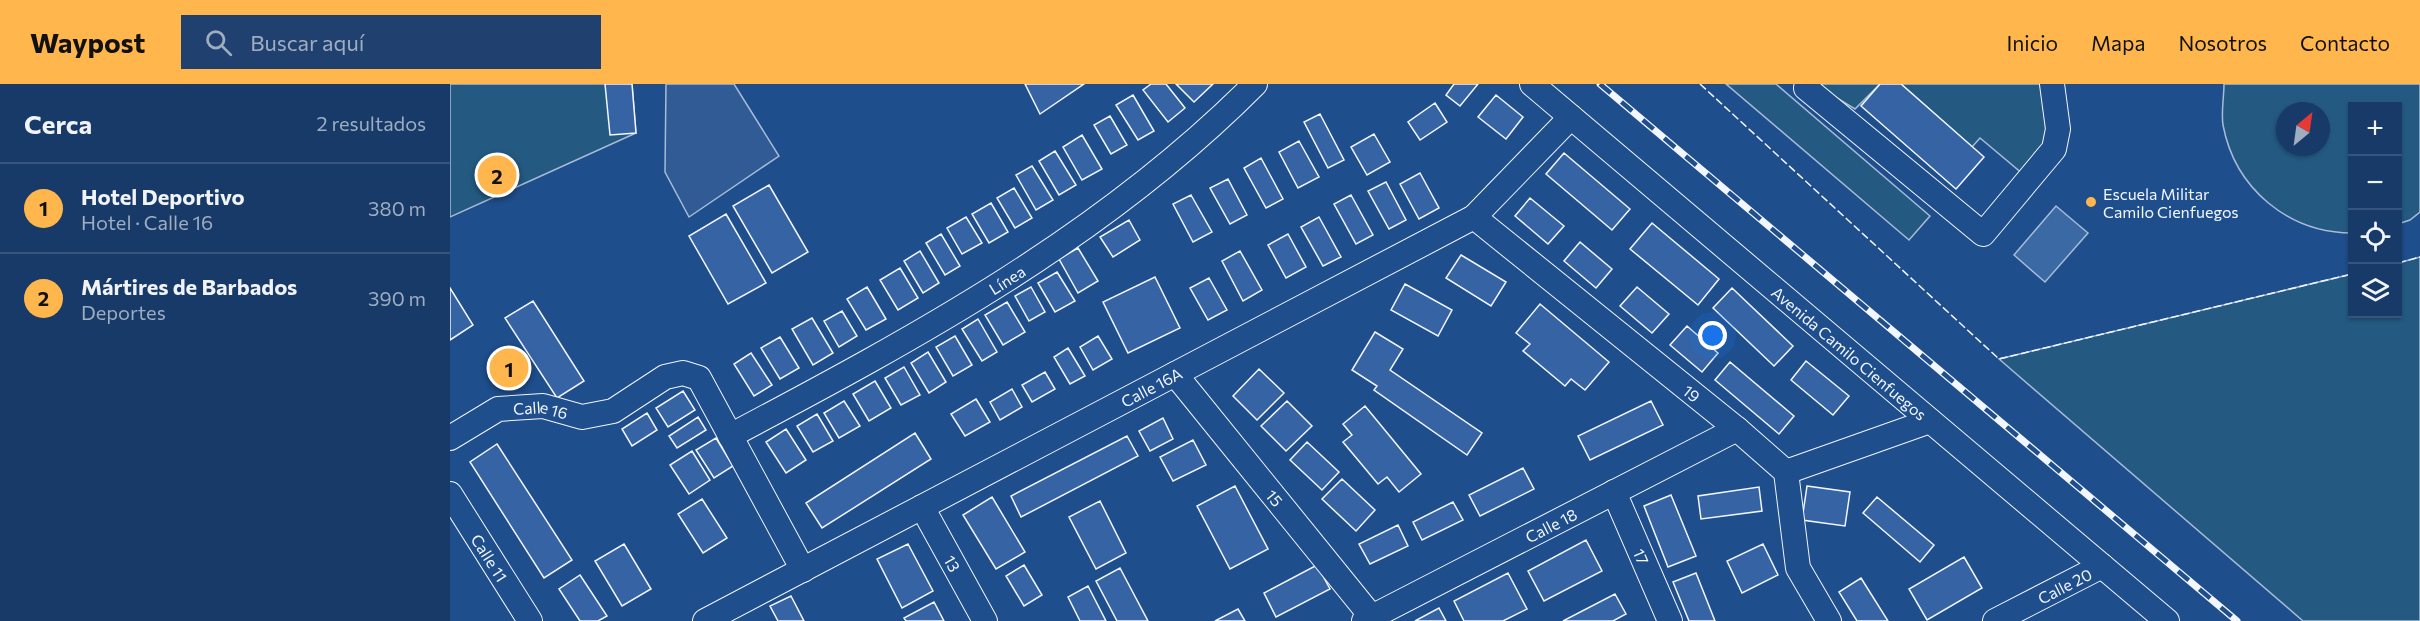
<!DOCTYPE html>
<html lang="es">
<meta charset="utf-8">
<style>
:root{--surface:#173a69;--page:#20416f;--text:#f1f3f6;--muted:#9eadc0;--line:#36547d;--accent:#ffb74d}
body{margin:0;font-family:Commissioner,sans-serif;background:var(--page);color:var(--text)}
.controls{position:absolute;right:18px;top:18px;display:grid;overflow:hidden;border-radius:0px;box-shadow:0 2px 4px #0004}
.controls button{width:54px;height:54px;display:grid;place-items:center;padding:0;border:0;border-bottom:2px solid var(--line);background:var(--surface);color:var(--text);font:30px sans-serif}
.compass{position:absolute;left:1826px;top:18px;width:54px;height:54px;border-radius:50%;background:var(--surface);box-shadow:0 2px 4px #0004;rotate:29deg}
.you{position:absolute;left:1263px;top:252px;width:21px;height:21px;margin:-15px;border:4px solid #fff;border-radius:50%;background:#1a73e8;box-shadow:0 0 0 9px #1a73e833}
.badge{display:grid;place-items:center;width:39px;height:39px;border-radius:50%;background:var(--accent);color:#111;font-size:20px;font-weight:700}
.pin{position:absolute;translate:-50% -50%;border:3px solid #fff;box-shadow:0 2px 6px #0006}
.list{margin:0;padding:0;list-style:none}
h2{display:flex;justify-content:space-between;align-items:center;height:78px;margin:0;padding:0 24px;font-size:26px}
h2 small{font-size:20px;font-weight:400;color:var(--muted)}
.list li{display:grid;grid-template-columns:39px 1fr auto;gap:18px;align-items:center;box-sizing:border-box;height:90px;padding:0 24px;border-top:2px solid var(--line)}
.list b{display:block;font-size:22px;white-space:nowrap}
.list p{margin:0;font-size:20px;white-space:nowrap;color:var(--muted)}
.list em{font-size:20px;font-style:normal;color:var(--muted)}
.icon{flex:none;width:33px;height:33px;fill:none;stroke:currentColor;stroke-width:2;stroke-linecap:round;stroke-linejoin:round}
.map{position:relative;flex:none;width:1970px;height:537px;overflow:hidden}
header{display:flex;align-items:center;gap:36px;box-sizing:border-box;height:84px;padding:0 30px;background:var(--accent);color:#111}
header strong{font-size:28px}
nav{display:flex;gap:33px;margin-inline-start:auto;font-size:21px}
.search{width:420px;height:54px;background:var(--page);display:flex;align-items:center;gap:15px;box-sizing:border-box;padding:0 21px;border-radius:0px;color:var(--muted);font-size:22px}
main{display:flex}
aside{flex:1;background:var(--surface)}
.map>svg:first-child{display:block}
</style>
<header>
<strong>Waypost</strong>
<div class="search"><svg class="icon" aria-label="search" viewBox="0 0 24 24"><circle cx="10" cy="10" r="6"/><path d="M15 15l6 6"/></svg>Buscar aquí</div>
<nav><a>Inicio</a><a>Mapa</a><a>Nosotros</a><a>Contacto</a></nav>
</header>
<main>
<aside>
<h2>Cerca<small>2 resultados</small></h2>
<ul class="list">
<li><span class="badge">1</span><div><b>Hotel Deportivo</b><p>Hotel · Calle 16</p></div><em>380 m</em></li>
<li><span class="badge">2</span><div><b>Mártires de Barbados</b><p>Deportes</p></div><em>390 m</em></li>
</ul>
</aside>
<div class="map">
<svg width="1970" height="537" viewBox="0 0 1970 537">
<rect width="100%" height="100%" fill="#1f4e8c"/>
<path fill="#245a82" stroke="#a8bbd7" stroke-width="1.5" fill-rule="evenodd" d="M 0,0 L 182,0 L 186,49 L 0,133 Z
M 1276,0 L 1326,0 L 1480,132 L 1459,156 Z
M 1364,0 L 1430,0 L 1405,25 Z
M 1451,0 L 1602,0 L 1608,45 L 1579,95 L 1530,54 L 1522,63 Z
M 1774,0 L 1970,0 L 1970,128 L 1960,136 L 1948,140 L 1948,22 L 1902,22 L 1902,149 C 1839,149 1785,105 1773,41 C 1771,28 1774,13 1774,0 ZM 1835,27 L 1871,27 L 1871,63 L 1835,63 Z
M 1970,173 L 1970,537 L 1853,537 L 1549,275 L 1902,190 L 1902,230 L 1948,230 L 1948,179 Z"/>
<path fill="#305b95" stroke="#a8bbd7" stroke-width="1.5" d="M 216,0 L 284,0 L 329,72 L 239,133 L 215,88 Z"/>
<path fill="#3b69a3" stroke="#a8bbd7" stroke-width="1.5" d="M 1606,122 L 1638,149 L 1595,198 L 1564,171 Z"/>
<path fill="#3563a3" stroke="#f2f6ff" stroke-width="1.5" d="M 155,0 L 182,0 L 186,49 L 160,51 Z
M 575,0 L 634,0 L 590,30 Z
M 701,0 L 716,0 L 735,24 L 718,38 L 693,6 Z
M 726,0 L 763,0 L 744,18 Z
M 1004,0 L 1028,0 L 1010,22 L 996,11 Z
M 1430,0 L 1451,0 L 1534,73 L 1506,105 L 1411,22 Z
M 683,11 L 704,47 L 688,56 L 666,21 Z
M 1046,11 L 1073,33 L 1056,55 L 1028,33 Z
M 985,19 L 997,38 L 970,56 L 958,38 Z
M 870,30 L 894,76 L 878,84 L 854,38 Z
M 660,32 L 677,61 L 661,70 L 644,41 Z
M 924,50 L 940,78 L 917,91 L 901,63 Z
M 632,51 L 652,85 L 632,96 L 613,63 Z
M 849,57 L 869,93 L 848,104 L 829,68 Z
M 605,67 L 626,101 L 609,111 L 589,77 Z
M 1114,69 L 1180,125 L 1162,146 L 1096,90 Z
M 811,74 L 833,115 L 816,124 L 794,84 Z
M 582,82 L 603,116 L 586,126 L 566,91 Z
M 970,89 L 989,124 L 969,135 L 950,100 Z
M 778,95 L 797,131 L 780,140 L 760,104 Z
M 936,98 L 956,136 L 939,145 L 918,107 Z
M 319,101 L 358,168 L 322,189 L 283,122 Z
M 564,104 L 582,134 L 565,144 L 547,114 Z
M 741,111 L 762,148 L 743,158 L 723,120 Z
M 901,111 L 923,151 L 906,160 L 884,120 Z
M 1080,114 L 1114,142 L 1098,160 L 1065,132 Z
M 541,119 L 558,148 L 539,159 L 522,130 Z
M 276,130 L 316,199 L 278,220 L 239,152 Z
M 516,133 L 532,159 L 512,170 L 497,144 Z
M 869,133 L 891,173 L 873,182 L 851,143 Z
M 679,136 L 690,156 L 663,173 L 650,153 Z
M 1202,139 L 1269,195 L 1248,221 L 1180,165 Z
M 491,150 L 510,182 L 495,191 L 476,159 Z
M 838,150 L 856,183 L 836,194 L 818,161 Z
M 1130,158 L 1162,185 L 1146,204 L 1114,177 Z
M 628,164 L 648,197 L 628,209 L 609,175 Z
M 470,167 L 489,199 L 473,209 L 454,177 Z
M 790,167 L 812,206 L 793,217 L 772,177 Z
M 1011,171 L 1056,198 L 1041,222 L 996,194 Z
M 450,184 L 468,214 L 448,226 L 430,196 Z
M 607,188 L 625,217 L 605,228 L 588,199 Z
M 705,193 L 730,244 L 678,269 L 653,218 Z
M 759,194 L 777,226 L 758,236 L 740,204 Z
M 955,200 L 1002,226 L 988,252 L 941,226 Z
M 417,203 L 436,235 L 416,246 L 397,215 Z
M 581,203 L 595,228 L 579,237 L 565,212 Z
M 1187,203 L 1219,230 L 1202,249 L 1170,222 Z
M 0,204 L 23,241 L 0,256 Z
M 1282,204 L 1343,262 L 1324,282 L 1263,224 Z
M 83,217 L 134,297 L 107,314 L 55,234 Z
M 557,218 L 575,248 L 553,261 L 535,231 Z
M 1090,220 L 1159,278 L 1135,306 L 1121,295 L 1115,302 L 1073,267 L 1080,260 L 1066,249 Z
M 392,227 L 407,252 L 389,263 L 374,237 Z
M 362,234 L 383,269 L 363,281 L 342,245 Z
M 528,235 L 547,268 L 532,277 L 512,245 Z
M 1237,242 L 1268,269 L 1252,288 L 1220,261 Z
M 925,248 L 953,265 L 940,286 L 1032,349 L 1017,371 L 924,306 L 927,302 L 902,286 Z
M 505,252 L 522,281 L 503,292 L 486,263 Z
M 648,252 L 662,275 L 643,286 L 630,263 Z
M 330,253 L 349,284 L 330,295 L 311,264 Z
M 618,264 L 635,292 L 620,300 L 604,273 Z
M 478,268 L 496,298 L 479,309 L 461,279 Z
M 301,269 L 322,301 L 304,312 L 284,280 Z
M 1356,277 L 1399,312 L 1383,331 L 1341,296 Z
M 1280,278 L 1344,332 L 1329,350 L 1265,296 Z
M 454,283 L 470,311 L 451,321 L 435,294 Z
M 809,285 L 834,309 L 807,336 L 783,312 Z
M 595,288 L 605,305 L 582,318 L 572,301 Z
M 425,297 L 441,324 L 419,337 L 403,310 Z
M 562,305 L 572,323 L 550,336 L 540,318 Z
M 233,307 L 245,326 L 218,343 L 206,324 Z
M 526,315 L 540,338 L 515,352 L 501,330 Z
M 394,317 L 410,342 L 389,354 L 374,329 Z
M 837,317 L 862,342 L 836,367 L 811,342 Z
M 1201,317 L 1213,341 L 1140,376 L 1128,352 Z
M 915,322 L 971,390 L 949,408 L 937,393 L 928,400 L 893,358 L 902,351 L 893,340 Z
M 197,329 L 207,346 L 182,362 L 172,345 Z
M 367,330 L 383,357 L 363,368 L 347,342 Z
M 248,333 L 256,346 L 227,364 L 219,352 Z
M 713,334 L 723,355 L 700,367 L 689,347 Z
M 336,345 L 356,376 L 336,389 L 316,358 Z
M 465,349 L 481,375 L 372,444 L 356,419 Z
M 677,352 L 688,372 L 571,433 L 561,412 Z
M 266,354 L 283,382 L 264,394 L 246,366 Z
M 743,356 L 756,381 L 723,397 L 710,373 Z
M 857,358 L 889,388 L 872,406 L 840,376 Z
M 47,360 L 122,476 L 94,494 L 20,378 Z
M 242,367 L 260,396 L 239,410 L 220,381 Z
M 1073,384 L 1084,405 L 1030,432 L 1019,411 Z
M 892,395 L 925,426 L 906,447 L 872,415 Z
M 785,402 L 818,465 L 780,485 L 747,422 Z
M 1357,402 L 1400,408 L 1395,442 L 1352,436 Z
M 1309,403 L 1312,427 L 1251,435 L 1248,412 Z
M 1221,411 L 1246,472 L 1218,483 L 1194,422 Z
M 542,413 L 575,468 L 546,485 L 513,431 Z
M 1427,413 L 1484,461 L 1470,478 L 1413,429 Z
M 252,415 L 277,454 L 253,469 L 228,430 Z
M 650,417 L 676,469 L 646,485 L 619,433 Z
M 1003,418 L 1013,436 L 972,456 L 963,438 Z
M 948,441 L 958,462 L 920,480 L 909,460 Z
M 1136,456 L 1152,487 L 1094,517 L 1078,487 Z
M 174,460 L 201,505 L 172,522 L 145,477 Z
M 458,460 L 483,507 L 452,524 L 427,475 Z
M 1313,460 L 1328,491 L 1292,509 L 1277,477 Z
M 1514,473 L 1532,504 L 1477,536 L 1459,505 Z
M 574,481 L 592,511 L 574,522 L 556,492 Z
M 867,481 L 880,505 L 826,533 L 814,509 Z
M 670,484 L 698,537 L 667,537 L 646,497 Z
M 1058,489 L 1077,525 L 1053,537 L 1014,537 L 1004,517 Z
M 1246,489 L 1265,537 L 1239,537 L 1223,498 Z
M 130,491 L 157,532 L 148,537 L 130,537 L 109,505 Z
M 1411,494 L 1438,537 L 1407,537 L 1389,508 Z
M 638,502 L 656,537 L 630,537 L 618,513 Z
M 1165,510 L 1176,530 L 1163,537 L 1113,537 Z
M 341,512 L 354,537 L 328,537 L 320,522 Z
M 484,518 L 494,537 L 456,537 L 454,534 Z
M 989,524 L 996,537 L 965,537 Z
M 788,525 L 795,537 L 765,537 Z"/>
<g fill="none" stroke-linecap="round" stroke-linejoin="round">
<g stroke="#f2f6ff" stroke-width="26">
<g id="minor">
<path id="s1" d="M 1082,0 L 1717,537"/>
<path d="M 1356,4 L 1533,150 L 1604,65 L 1608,45 L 1602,0"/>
<path id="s2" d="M 1024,133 L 1287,345 L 1336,388 L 1348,484 L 1379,537"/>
<path id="s3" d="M 725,290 L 925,537"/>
<path id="s4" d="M 280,352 C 467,253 654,152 805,0"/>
<path id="s5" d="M 0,354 L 48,325 L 93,322 L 132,333 L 163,327 L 215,293 L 233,289 L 249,294 L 353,486"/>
<path d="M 1336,388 L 1480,337"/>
<path id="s6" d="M 1164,408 L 1220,537"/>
<path id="s7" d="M 0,410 L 80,537"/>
<path id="s8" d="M 472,423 L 535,537"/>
<path id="s9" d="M 255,537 L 1024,133 L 1121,33"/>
<path id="s10" d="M 914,537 L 1287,345"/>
<path id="s11" d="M 1545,537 L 1652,482"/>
</g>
</g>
<use href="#minor" stroke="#1f4e8c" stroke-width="24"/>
<g stroke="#f2f6ff" stroke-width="7">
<path id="rail" d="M 1150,0 L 1787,537"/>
</g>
<use href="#rail" stroke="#1f4e8c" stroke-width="4.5" stroke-dasharray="14" stroke-linecap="butt"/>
<path stroke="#f2f6ff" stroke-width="1.5" stroke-dasharray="8 3" stroke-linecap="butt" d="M 1250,0 L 1549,275 L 1902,190
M 1948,179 L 1970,173"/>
</g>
<circle fill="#ffb74d" stroke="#1f4e8c" stroke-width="2" cx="1641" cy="118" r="6"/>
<g text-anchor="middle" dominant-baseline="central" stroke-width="4.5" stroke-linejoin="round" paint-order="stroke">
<g font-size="16" fill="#f2f6ff" stroke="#1f4e8c" text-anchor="start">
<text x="1653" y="109">Escuela Militar<tspan x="1653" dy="18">Camilo Cienfuegos</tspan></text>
</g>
<g font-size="16" fill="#f2f6ff" stroke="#1f4e8c">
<text stroke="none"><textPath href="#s4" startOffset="318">Línea</textPath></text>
<text stroke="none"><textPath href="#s1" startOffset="416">Avenida Camilo Cienfuegos</textPath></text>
<text stroke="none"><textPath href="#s9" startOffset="504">Calle 16A</textPath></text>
<text stroke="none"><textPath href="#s2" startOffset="280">19</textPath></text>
<text stroke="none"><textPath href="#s5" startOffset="99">Calle 16</textPath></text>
<text stroke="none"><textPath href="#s3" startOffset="159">15</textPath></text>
<text stroke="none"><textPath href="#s10" startOffset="210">Calle 18</textPath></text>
<text stroke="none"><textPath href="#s6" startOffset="70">17</textPath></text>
<text stroke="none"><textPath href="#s7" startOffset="75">Calle 11</textPath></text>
<text stroke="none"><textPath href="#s8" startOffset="64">13</textPath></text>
<text stroke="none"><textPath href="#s11" startOffset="78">Calle 20</textPath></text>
</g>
</g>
</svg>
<div class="controls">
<button>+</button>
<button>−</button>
<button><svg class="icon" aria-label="locate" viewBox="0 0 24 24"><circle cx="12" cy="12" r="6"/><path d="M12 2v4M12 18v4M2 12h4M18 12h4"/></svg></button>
<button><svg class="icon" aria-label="layers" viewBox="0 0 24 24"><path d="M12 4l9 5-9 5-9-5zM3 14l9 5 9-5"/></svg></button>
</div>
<svg class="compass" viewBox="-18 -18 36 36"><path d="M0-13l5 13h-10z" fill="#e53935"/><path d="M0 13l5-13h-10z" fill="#9eadc0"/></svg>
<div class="you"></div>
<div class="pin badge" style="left:59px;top:284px">1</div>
<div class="pin badge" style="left:47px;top:91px">2</div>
</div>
</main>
